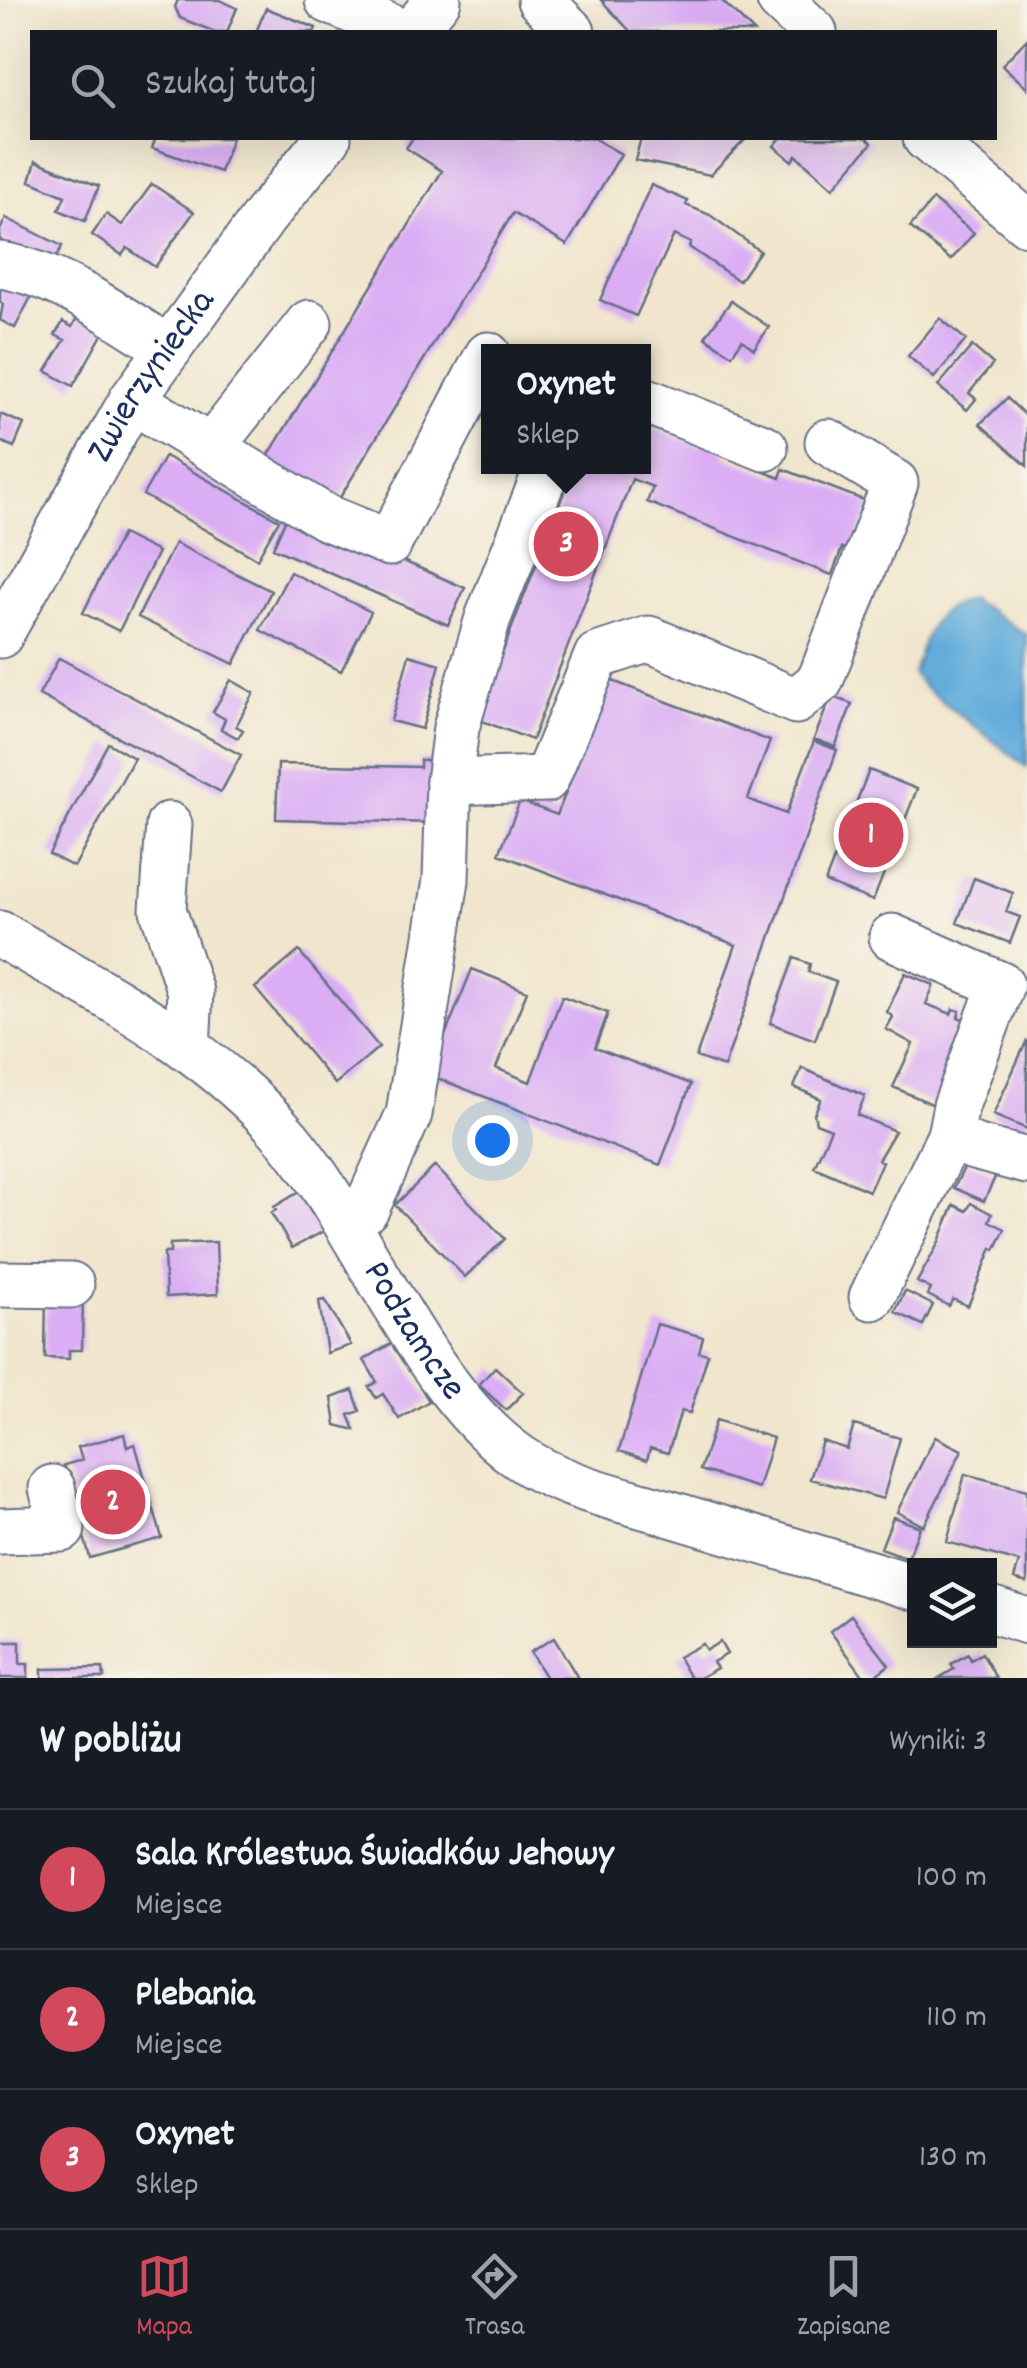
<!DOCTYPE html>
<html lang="pl">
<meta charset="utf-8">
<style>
:root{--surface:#171b24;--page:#242831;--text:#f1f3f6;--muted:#9ea1a6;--line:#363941;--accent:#d1495b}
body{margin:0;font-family:Dekko,sans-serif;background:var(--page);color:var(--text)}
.controls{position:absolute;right:30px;bottom:30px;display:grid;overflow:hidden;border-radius:0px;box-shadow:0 10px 40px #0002}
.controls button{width:90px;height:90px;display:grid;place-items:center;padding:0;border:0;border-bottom:2px solid var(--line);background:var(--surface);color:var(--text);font:50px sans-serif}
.you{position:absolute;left:492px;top:1140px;width:35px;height:35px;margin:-25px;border:8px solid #fff;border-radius:50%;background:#1a73e8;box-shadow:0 0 0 15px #1a73e833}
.badge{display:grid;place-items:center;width:65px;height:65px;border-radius:50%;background:var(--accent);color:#fff;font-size:32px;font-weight:700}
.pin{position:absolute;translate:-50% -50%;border:5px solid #fff;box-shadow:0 2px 10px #0006}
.popup{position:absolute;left:481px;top:344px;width:170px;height:130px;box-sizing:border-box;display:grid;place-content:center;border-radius:0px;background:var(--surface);filter:drop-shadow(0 2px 8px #0005);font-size:32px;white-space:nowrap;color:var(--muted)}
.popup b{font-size:38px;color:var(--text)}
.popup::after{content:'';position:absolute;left:50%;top:100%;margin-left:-20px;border:20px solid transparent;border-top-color:var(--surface)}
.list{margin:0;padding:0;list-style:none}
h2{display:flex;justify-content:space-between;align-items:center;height:130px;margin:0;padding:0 40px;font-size:42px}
h2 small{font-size:32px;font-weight:400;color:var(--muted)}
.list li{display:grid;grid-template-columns:65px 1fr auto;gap:30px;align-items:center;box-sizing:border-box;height:140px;padding:0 40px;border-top:2px solid var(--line)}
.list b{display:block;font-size:38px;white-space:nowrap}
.list p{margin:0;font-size:32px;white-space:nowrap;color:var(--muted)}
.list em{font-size:32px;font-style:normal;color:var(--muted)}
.icon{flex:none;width:55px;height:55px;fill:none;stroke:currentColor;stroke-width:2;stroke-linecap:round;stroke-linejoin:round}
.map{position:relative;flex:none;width:1027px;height:1678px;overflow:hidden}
.search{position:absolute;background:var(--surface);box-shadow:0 10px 40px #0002;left:30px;right:30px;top:30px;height:110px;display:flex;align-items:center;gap:25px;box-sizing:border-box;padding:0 35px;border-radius:0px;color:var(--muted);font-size:38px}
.sheet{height:550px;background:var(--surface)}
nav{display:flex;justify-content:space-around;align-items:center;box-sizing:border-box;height:140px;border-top:2px solid var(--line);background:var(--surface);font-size:28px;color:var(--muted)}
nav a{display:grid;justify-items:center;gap:5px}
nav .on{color:var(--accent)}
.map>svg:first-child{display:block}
</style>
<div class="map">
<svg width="1027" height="1678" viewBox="0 0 1027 1678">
<rect width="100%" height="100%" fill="#f7f3e8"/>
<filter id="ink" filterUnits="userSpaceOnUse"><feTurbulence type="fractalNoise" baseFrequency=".01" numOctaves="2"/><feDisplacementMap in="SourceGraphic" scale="20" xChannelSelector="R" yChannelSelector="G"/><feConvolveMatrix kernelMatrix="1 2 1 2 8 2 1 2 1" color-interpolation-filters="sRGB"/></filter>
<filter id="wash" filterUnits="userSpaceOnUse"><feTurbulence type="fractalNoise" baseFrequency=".0048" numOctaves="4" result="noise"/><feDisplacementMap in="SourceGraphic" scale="40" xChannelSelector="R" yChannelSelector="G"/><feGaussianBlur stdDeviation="2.25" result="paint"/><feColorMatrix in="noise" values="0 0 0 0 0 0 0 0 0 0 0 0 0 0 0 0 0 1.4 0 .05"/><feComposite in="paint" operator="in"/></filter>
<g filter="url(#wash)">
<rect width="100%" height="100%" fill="#f1e6cd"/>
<path fill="#63addb" stroke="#3f6e9c" stroke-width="2.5" d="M 970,599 L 1027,635 L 1027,767 L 924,687 L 913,674 C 925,639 929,607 970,599 Z"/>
<g id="blocks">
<path fill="#daadf5" d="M 178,0 L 220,0 L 237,8 L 227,32 L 215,32 L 180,18 L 175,7 Z
M 601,0 L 721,0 L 754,32 L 631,32 Z
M 266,8 L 316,28 L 314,32 L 256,32 Z
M 1027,39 L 1027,88 L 1002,65 Z
M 156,138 L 232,138 L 220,172 L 152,148 Z
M 413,138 L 593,138 L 621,154 L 567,245 L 513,213 L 333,509 L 262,466 L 442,171 L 406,148 Z
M 641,138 L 747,138 L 710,175 L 635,160 Z
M 781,138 L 866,138 L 872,143 L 833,188 L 796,155 L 792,161 L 774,146 Z
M 36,161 L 99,186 L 85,221 L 59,210 L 65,196 L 30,181 Z
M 152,184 L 194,212 L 155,267 L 127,248 L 122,255 L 92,235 L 106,214 L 122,225 Z
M 651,185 L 688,201 L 686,205 L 710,215 L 760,251 L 739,281 L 689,247 L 691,243 L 674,235 L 636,316 L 600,300 Z
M 933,200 L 974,233 L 951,260 L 910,227 Z
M 6,218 L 62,246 L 52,266 L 0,240 L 0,230 Z
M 0,270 L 34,291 L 15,328 L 0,320 L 3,304 L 0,302 Z
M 731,301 L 769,327 L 754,349 L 742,340 L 732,355 L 705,337 Z
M 81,311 L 107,326 L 73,386 L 46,371 L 65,340 L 55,335 L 63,322 L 72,327 Z
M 940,318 L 966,340 L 934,378 L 908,356 Z
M 972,346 L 993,364 L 969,393 L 976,399 L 967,410 L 938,386 Z
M 1007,398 L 1027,417 L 1027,466 L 980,424 Z
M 0,414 L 24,424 L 14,447 L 0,441 Z
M 644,419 L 654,423 L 652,428 L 701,447 L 706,434 L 729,443 L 724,456 L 780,478 L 783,469 L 871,503 L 852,552 L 842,548 L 832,575 L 647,502 L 653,487 L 632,479 L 532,740 L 477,719 L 574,466 L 644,466 Z
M 165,456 L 279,520 L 257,559 L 143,495 Z
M 289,511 L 465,588 L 448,625 L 273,548 Z
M 122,534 L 158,552 L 119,631 L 83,613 Z
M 175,543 L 271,591 L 234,664 L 138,617 Z
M 290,572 L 371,612 L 341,671 L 260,630 Z
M 409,655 L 440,664 L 422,729 L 391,721 Z
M 59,658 L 241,755 L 221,792 L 39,695 Z
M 231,680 L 254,693 L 236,726 L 243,730 L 238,738 L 221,729 L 225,719 L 213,712 Z
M 610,680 L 770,741 L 748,799 L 786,814 L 814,741 L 837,750 L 724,1067 L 696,1057 L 736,945 L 499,854 L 520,801 L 557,815 Z
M 831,696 L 852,704 L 835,747 L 814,739 Z
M 108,743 L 134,758 L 74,867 L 49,854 Z
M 420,760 L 434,760 L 436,823 L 276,819 L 278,764 L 420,767 Z
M 869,770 L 917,789 L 873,901 L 825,882 Z
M 974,878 L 1013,893 L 1006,912 L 1020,917 L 1010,943 L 957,923 Z
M 299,951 L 379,1047 L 335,1084 L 255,988 Z
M 794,958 L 810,964 L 808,972 L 836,982 L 815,1040 L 770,1023 Z
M 472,969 L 527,991 L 496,1068 L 530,1082 L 562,996 L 608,1013 L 595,1048 L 691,1084 L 660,1165 L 429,1075 Z
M 905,973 L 934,985 L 926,1004 L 951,1014 L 953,1009 L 960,1011 L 958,1017 L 968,1021 L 950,1112 L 893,1087 L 913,1044 L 886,1029 L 893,1017 L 887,1012 Z
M 1027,1040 L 1027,1129 L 993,1115 Z
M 802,1068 L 865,1096 L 857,1115 L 895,1131 L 878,1160 L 882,1162 L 869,1191 L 814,1167 L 831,1129 L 816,1123 L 814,1114 L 821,1099 L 794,1087 Z
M 967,1162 L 996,1175 L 984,1201 L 954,1188 Z
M 435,1166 L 505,1239 L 465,1277 L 395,1205 Z
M 299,1192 L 324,1231 L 292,1248 L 271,1213 L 276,1210 L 274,1207 Z
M 971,1203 L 992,1214 L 989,1221 L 1005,1229 L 995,1250 L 992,1248 L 968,1306 L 953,1299 L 949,1306 L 928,1295 L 931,1289 L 917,1282 L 938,1244 L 954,1205 L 967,1211 Z
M 216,1242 L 218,1294 L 166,1297 L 164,1253 L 170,1253 L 170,1244 Z
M 905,1291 L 933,1305 L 923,1325 L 895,1312 Z
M 46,1295 L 83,1296 L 82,1350 L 69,1350 L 69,1359 L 45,1358 Z
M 325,1300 L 351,1345 L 327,1353 L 319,1301 Z
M 657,1324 L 703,1337 L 699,1352 L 708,1354 L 690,1413 L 681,1411 L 668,1453 L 650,1448 L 647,1460 L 619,1451 Z
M 394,1342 L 429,1401 L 399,1419 L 383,1394 L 376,1398 L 369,1387 L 377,1382 L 364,1360 Z
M 495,1367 L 523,1393 L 506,1410 L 479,1385 Z
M 353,1390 L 360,1411 L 349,1415 L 355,1430 L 336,1425 L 332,1398 Z
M 716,1420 L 773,1438 L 758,1488 L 700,1470 Z
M 854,1425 L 900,1438 L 883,1499 L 810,1479 L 822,1441 L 847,1449 Z
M 124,1434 L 127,1447 L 135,1444 L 162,1538 L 90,1558 L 64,1465 L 82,1460 L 78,1447 Z
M 935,1437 L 962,1450 L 924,1526 L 897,1512 Z
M 965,1474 L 1027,1490 L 1027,1583 L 1014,1579 L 1019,1562 L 947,1542 Z
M 893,1517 L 920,1527 L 908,1558 L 881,1548 Z
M 851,1615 L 889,1665 L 872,1678 L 865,1678 L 830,1631 Z
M 554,1638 L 578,1678 L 546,1678 L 530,1652 Z
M 0,1642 L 20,1642 L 20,1664 L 28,1664 L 28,1678 L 0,1678 Z
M 720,1642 L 727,1654 L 713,1662 L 717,1668 L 699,1678 L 690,1678 L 678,1657 L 702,1644 L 706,1650 Z
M 982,1653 L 996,1678 L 939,1678 L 954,1669 L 951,1664 L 968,1654 L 971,1660 Z
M 103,1668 L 104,1678 L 42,1678 L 42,1669 Z"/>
</g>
</g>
<g filter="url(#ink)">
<use href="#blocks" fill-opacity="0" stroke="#666f85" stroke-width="2.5"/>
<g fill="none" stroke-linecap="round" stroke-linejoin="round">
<g stroke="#666f85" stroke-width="49">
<g id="minor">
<path d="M 328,0 L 402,32"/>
<path d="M 540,0 L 572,32"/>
<path d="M 780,0 L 814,32"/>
<path d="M 412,32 L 438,0"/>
<path d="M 926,138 L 1027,223"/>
<path d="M 0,265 C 61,274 118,317 169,349"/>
<path d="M 132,400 L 325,517 L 389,543 L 488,355"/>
<path d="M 644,400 L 765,448"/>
<path d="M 211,448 L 309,323"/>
<path id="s1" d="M 0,635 L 132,400 L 264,217 L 328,138"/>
<path d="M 449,782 L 546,779 L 597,656 L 649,639 L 796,701 L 820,681 L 895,483 L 828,442"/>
<path d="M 169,825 L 163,910 L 190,992 L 187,1048"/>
<path id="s2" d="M 0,934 C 101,993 212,1048 289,1140 C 366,1233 421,1388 519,1457 C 562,1487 619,1498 668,1513 C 750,1538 832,1562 914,1587"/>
<path d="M 892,937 L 1001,985 L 956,1106 L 950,1136 L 974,1147 L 1027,1161"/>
<path d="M 345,1221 L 366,1209 L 409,1114 L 446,880 L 449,782 L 456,728 L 488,618 L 548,466"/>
<path d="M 0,1284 L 71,1285"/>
<path d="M 872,1297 L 950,1136"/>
<path d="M 0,1531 L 62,1529 L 52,1488"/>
<path d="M 990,1609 L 1027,1621"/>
</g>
</g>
<use href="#minor" stroke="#fff" stroke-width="45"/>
</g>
</g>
<g text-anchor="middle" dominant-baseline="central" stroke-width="8" stroke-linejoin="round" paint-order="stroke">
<g font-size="38" fill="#1b2f5e" stroke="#f7f3e8">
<text stroke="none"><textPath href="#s1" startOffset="300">Zwierzyniecka</textPath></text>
<text stroke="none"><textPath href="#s2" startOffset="585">Podzamcze</textPath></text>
</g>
</g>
</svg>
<div class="controls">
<button><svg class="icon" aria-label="layers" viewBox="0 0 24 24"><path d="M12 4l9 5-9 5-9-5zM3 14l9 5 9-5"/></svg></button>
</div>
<div class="you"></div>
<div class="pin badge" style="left:871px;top:835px">1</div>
<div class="pin badge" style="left:113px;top:1502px">2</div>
<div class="pin badge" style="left:566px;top:544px">3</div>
<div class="popup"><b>Oxynet</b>Sklep</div>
<div class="search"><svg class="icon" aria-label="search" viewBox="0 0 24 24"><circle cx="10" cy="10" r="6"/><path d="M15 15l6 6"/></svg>Szukaj tutaj</div>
</div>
<section class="sheet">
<h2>W pobliżu<small>Wyniki: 3</small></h2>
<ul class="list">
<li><span class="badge">1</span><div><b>Sala Królestwa Świadków Jehowy</b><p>Miejsce</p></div><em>100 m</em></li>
<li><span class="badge">2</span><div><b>Plebania</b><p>Miejsce</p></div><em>110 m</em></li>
<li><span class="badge">3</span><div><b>Oxynet</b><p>Sklep</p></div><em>130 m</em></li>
</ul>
</section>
<nav>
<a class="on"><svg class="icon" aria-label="map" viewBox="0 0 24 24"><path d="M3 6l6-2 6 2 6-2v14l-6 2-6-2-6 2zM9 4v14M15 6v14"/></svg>Mapa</a>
<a><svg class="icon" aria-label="directions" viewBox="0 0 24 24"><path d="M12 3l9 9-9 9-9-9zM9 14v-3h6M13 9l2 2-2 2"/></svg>Trasa</a>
<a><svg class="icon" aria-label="saved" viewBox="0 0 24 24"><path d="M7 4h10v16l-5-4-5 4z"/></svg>Zapisane</a>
</nav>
